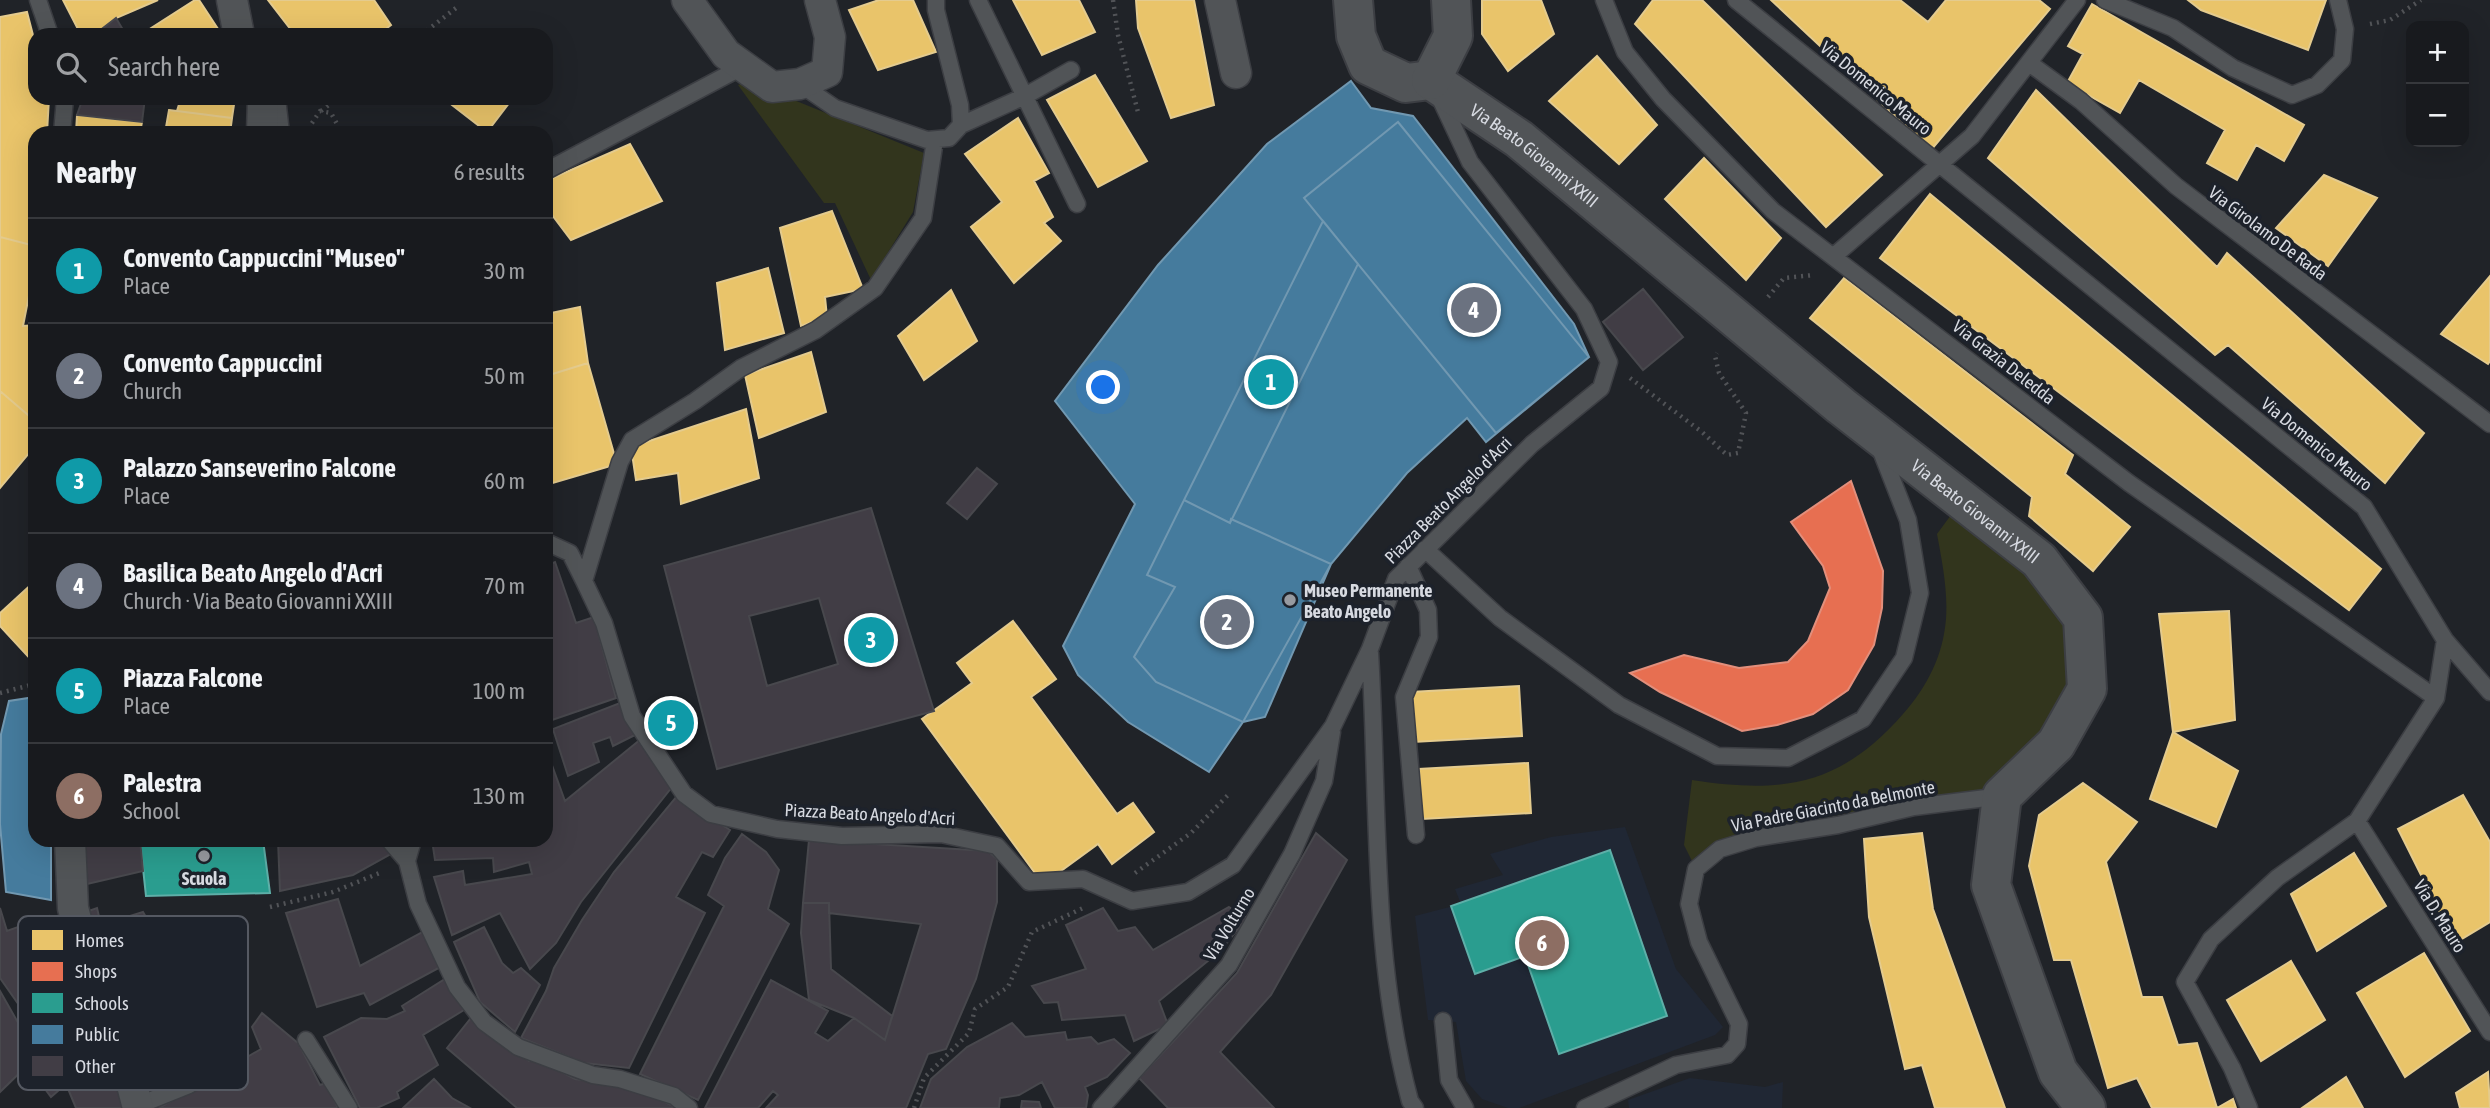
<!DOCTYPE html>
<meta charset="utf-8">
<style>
:root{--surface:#181a1e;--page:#212327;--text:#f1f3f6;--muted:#9fa1a4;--line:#36383c;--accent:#0b8043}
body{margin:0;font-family:"Asap Condensed",sans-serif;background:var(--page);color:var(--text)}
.controls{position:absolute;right:21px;top:21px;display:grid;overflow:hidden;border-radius:14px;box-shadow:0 7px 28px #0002}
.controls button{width:63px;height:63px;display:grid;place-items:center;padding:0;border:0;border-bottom:2px solid var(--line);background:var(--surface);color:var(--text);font:35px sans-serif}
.you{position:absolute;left:1104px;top:388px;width:24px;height:24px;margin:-18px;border:5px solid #fff;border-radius:50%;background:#1a73e8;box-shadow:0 0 0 10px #1a73e833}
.badge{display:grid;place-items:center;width:46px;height:46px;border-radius:50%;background:var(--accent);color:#fff;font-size:23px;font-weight:700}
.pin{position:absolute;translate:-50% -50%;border:4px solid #fff;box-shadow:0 2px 7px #0006}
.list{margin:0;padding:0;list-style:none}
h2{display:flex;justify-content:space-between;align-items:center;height:91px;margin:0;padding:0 28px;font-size:30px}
h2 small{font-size:23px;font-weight:400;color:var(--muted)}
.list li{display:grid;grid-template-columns:46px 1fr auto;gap:21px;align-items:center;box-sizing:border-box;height:105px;padding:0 28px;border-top:2px solid var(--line)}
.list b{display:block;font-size:26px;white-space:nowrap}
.list p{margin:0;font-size:23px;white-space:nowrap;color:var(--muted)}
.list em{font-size:23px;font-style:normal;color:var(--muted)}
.icon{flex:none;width:38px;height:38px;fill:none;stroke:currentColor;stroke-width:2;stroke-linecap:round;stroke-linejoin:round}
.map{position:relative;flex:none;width:2490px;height:1108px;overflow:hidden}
.search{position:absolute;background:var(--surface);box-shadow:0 7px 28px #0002;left:28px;top:28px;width:525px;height:77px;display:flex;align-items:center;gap:18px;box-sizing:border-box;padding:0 24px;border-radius:21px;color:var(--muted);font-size:26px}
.panel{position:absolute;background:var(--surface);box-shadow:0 7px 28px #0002;left:28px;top:126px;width:525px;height:721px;border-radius:21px}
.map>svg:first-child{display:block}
</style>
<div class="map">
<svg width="2490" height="1108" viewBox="0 0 2490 1108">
<rect width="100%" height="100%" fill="#202328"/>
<path fill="#202734" d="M 1625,827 L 1676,969 L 1723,1027 L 1715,1035 L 1519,1108 L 1508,1108 L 1482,1099 L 1466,1081 L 1456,1022 L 1428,1020 L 1415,916 L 1461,904 L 1455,889 L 1503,875 L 1490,854 L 1551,837 Z
M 1690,1078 L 1765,1087 L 1783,1082 L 1782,1108 L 1629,1108 L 1628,1100 Z"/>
<path fill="#32351d" d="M 747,81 L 924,153 L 913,212 L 871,280 L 835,203 L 824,203 L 738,85 Z
M 1962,500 L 2083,618 L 2087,689 L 2002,796 L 1756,838 L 1696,869 L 1684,845 L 1692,780 C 1783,794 1840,786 1903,714 C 1927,687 1943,656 1946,619 C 1948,591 1942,561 1937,534 Z"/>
<path fill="#e9c46a" stroke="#e4cb8e" stroke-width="2" d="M 63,0 L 158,0 L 116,18 L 94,35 L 81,35 Z
M 195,0 L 199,0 L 222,35 L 151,35 L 148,30 Z
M 268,0 L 374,0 L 391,25 L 378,35 L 295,35 Z
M 879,0 L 913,0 L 936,52 L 878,70 L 849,10 Z
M 1013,0 L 1079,0 L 1095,32 L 1042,55 Z
M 1136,0 L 1194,0 L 1214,105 L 1171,118 L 1138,28 Z
M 1482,0 L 1541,0 L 1554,34 L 1508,71 L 1482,34 Z
M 1653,0 L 1702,0 L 1882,175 L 1826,227 L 1635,24 Z
M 1771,0 L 1900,0 L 1928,22 L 1946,0 L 2039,0 L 2050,9 L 1931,150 Z
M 2188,0 L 2326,0 L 2308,50 L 2201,10 Z
M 2092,4 L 2304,125 L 2284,161 L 2256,145 L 2237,180 L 2207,163 L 2225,130 L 2139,80 L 2120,113 L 2067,83 L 2083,54 L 2068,46 Z
M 27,12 L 35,43 L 35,98 L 49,98 L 47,133 L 35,133 L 35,246 L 0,237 L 0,17 Z
M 1597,56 L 1657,125 L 1619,164 L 1549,101 Z
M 1095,75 L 1147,161 L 1098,187 L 1047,100 Z
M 2036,90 L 2217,267 L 2227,253 L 2424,433 L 2385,483 L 2228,345 L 2215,355 L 1988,158 Z
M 181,98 L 235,98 L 232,118 L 177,111 Z
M 443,98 L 513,98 L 487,132 Z
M 169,110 L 232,118 L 230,133 L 165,133 Z
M 77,115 L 142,122 L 140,133 L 76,133 Z
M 1018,118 L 1049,173 L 1034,181 L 1053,217 L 1044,223 L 1061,241 L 1014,283 L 971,227 L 1002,202 L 965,154 Z
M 630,144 L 662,201 L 571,240 L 546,207 L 546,181 Z
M 1704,158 L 1781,238 L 1746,280 L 1665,199 Z
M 2324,175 L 2377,198 L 2328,266 L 2276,228 Z
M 1930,194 L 2381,569 L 2349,610 L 1880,258 Z
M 832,211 L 863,289 L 825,297 L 827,317 L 801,326 L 780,228 Z
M 0,237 L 35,246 L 35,265 L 23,326 L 35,325 L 35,421 L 0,391 Z
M 768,268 L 784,333 L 725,350 L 717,283 Z
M 2490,276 L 2490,361 L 2488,364 L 2441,334 Z
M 1844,278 L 2073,455 L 2065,474 L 2130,527 L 2093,571 L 2029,516 L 2032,497 L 1810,318 Z
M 951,290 L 977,341 L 924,380 L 898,336 Z
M 580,307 L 588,363 L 546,376 L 546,314 Z
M 811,352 L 826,412 L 759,438 L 745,375 Z
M 588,363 L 617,464 L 546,485 L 546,376 Z
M 0,391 L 35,421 L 35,446 L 0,488 Z
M 746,409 L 759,478 L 681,504 L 678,473 L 636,480 L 631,447 Z
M 35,581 L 35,664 L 0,626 L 0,613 Z
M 2229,611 L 2235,720 L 2173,732 L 2159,614 Z
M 1013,621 L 1056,679 L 1031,697 L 1117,814 L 1133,803 L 1154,832 L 1112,864 L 1098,844 L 1043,884 L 922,719 L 972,683 L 957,663 Z
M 1519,686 L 1522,736 L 1413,742 L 1411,692 Z
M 2173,732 L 2238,771 L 2216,827 L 2150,799 Z
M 1528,763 L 1531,813 L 1422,819 L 1419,769 Z
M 2083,783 L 2137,822 L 2106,862 L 2142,997 L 2162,997 L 2178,1045 L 2197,1043 L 2217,1108 L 2233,1099 L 2236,1108 L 2152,1108 L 2137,1078 L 2108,1088 L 2071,960 L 2054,960 L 2029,866 L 2039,815 Z
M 2463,795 L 2490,842 L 2490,922 L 2455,943 L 2398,829 Z
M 1922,833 L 1933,909 L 2005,1108 L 1935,1108 L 1922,1065 L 1905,1069 L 1869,917 L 1864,839 Z
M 2354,853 L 2386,906 L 2317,951 L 2291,894 Z
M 2424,953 L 2470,1031 L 2405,1077 L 2357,993 Z
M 2291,961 L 2325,1020 L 2261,1061 L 2227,1000 Z
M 2488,1072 L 2490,1108 L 2460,1108 L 2456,1093 Z
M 2346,1077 L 2363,1108 L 2302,1108 Z"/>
<path fill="#e76f51" stroke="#e28f7c" stroke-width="2" d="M 1851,481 L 1883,571 L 1882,608 L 1874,645 L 1848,690 L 1813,714 L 1777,725 L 1742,731 L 1660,692 L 1630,673 L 1684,655 L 1739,668 L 1788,662 L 1808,641 L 1830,588 L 1823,566 L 1791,522 Z"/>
<path fill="#2a9d8f" stroke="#5eafa8" stroke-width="2" d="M 140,840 L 263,840 L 270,893 L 146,896 Z
M 1610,850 L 1667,1016 L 1559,1054 L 1525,956 L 1475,974 L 1451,906 Z"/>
<path fill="#457b9d" stroke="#7198b1" stroke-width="2" d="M 1351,81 L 1371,108 L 1413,116 L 1574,324 L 1589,357 L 1486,442 L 1467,418 L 1407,473 L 1331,564 L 1265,717 L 1243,722 L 1209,772 L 1128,722 L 1078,675 L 1063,646 L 1135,504 L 1055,401 L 1158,265 L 1267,144 Z
M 1398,122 L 1589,357 L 1496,433 L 1304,198 Z
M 1323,221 L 1358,264 L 1230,523 L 1184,500 Z
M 1184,500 L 1230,523 L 1231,519 L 1331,564 L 1243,722 L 1156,682 L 1134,657 L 1175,587 L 1147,575 Z
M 35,697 L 35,840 L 51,840 L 51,900 L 6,892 L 0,824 L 1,734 L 9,701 Z"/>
<path fill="#413d45" stroke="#48484d" stroke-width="2" fill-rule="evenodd" d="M 116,18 L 126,35 L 94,35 Z
M 83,98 L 145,98 L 142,122 L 77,115 Z
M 1643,289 L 1683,337 L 1643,370 L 1603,322 Z
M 977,468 L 997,484 L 967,519 L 947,503 Z
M 871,508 L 934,711 L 717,769 L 664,566 ZM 819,598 L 838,664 L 767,686 L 749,616 Z
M 555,562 L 576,623 L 594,617 L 616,698 L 546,722 L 546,673 L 552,672 L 546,646 L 546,566 Z
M 620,703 L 635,735 L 613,746 L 610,737 L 593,743 L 599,762 L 568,776 L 553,729 Z
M 641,739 L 672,787 L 581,902 L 556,943 L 530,969 L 500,913 L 452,935 L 434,877 L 463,871 L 465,885 L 532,874 L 529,862 L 494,872 L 493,858 L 435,860 L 432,840 L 546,840 L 546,758 L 549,757 L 565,801 Z
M 677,796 L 730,830 L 713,857 L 702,852 L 676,897 L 705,913 L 629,1068 L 584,1063 L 521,1038 L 546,991 L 554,968 L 582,920 L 614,872 Z
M 1316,833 L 1347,860 L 1271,995 L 1220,1052 L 1274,1108 L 1168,1108 L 1139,1078 L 1237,973 Z
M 742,834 L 766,852 L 779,870 L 768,909 L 789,924 L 698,1100 L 640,1074 L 724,906 L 708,895 L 725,858 Z
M 83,840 L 140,840 L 143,871 L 87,884 Z
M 278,840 L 380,840 L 391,854 L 353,875 L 280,891 Z
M 809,840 L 988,851 L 997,859 L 997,902 L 976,979 L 946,1049 L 928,1054 L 906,1108 L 766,1108 L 778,1095 L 773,1091 L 758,1108 L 705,1108 L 771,980 L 828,1011 L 815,1033 L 828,1041 L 854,1018 L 885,1040 L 921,924 L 829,913 L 829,903 L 803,903 Z
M 338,899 L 360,966 L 426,930 L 446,964 L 370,1005 L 364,993 L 317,1007 L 286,913 Z
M 803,903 L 829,903 L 831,969 L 892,1016 L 885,1040 L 854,1018 L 809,1000 L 801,933 Z
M 1229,907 L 1247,918 L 1220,951 L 1159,1001 L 1168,1025 L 1134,1041 L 1125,1015 L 1062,1020 L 1058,1002 L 1044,1003 L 1032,986 L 1086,969 L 1066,925 L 1103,908 L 1118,931 L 1135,927 L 1153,950 Z
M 0,908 L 7,931 L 49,916 L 88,1022 L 47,1045 L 0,978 Z
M 97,908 L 101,925 L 143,912 L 165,950 L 160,954 L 213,1007 L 189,1024 L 206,1057 L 151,1092 L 94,947 L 86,912 Z
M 484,927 L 502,963 L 513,973 L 521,968 L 540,985 L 515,1032 L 480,1002 L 454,942 Z
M 445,979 L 464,1010 L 423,1035 L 438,1065 L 397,1092 L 399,1098 L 377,1108 L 360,1108 L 324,1037 L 361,1018 L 387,1019 L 405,1011 L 402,1006 Z
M 0,991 L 37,1056 L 0,1092 Z
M 262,1013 L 299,1044 L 320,1085 L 326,1083 L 338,1108 L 159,1108 L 261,1049 L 252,1027 Z
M 471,1018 L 529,1061 L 533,1057 L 575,1079 L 619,1085 L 651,1095 L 677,1108 L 517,1108 L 447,1048 Z
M 99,1019 L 128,1108 L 76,1108 L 66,1084 L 51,1097 L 34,1074 Z
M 1012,1023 L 1025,1037 L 1065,1032 L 1067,1040 L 1091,1037 L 1098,1044 L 1114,1039 L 1130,1053 L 1107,1077 L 1085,1087 L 1088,1095 L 1086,1108 L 1055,1108 L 1042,1082 L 1019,1095 L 1000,1098 L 999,1108 L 920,1108 L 931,1079 L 967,1047 Z
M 434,1079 L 452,1098 L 470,1108 L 403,1108 Z
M 1022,1101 L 1039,1102 L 1041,1108 L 1021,1108 Z"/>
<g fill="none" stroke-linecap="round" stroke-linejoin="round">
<g stroke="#3c3e43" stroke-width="19">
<path id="lane" d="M 38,0 L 50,35
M 978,0 L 1077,204
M 1604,0 L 1625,52 L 1663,99 L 1773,211 L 2129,483 L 2436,698
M 1736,0 L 2364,507 L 2445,640 L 2436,698 L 2357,821 L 2277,878 L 2211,939 L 2185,982 L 2232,1068 L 2249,1108
M 2105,0 L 2173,28 L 2233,68 L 2292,95 L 2317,85 L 2342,60 L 2345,29 L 2338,0
M 2029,63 L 2081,101 L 2176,186 L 2490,424
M 800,84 L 835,108 L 927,140 L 949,138 L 961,125 L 960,105 L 936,10 L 936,0
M 277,98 L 281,133
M 961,125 L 1025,96 L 1071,70
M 62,133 L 65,98
M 546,171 L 742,67
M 1834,256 L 1972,136 L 2077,0
M 546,542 L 570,553 L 584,581 L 604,623 L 632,716 L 684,794 L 711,814 L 777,829 L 842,836 L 941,834 L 997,846 L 1029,882 L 1083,879 L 1132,901 L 1188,892 L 1233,865 L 1333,726 L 1370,649 L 1396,579 L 1532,444 L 1601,388 L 1609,362 L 1584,309 L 1470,162 L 1438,94
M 1425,549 L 1500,618 L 1619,705 L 1717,756 L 1788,758 L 1863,719 L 1904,658 L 1920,593 L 1908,520 L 1879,446
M 1408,566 L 1428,610 L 1429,637 L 1404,697 L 1416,835
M 584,581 L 620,462 L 632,440 L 695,401 L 741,368 L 816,330 L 875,288 L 923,218 L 935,140
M 2445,640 L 2490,692
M 1370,653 C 1379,802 1371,957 1410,1101 L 1415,1108
M 2357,821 L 2490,1032
M 389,840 L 407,861
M 413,840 L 407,861 L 418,904 L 457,987 L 484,1022 L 518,1047 L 593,1075 L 620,1079 L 674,1096 L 689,1108
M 1443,1021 L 1449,1080 L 1465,1108
M 306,1040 L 349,1108
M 137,1106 L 189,1085 L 228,1060 L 237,1029 L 199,977
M 1101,1108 L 1229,965 L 1292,854 L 1324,781 L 1332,732
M 1585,1108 L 1676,1065 L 1727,1055 L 1737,1044 L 1739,1024 L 1699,942 L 1689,904 L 1696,869 L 1720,849 L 1756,838 L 1838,825 L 1914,807 L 2002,796"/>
</g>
<g stroke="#3c3e43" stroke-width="33">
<path id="street" d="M 232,0 L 239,35
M 687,0 L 726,54 L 772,87 L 800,84 L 827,72 L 830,37 L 820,0
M 1220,0 L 1236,73
M 262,133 L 263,98
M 70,840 L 73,908 L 84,950 L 120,1039 L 138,1108"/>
</g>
<g stroke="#3c3e43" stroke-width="42">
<g id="secondary">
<path d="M 1353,0 L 1356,36 L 1368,65 L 1406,83 L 1431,80"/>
<path id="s1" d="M 1431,80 L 1519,139 L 1841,406 L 2039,560 L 2083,618 L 2087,689 L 2056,744 L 2002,796 L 1991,885 L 2058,1072 L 2086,1108"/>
<path d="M 1431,80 L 1453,36 L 1451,0"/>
</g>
</g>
<path stroke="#515357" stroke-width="4.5" stroke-dasharray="2 5" stroke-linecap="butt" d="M 1113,0 L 1118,35 L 1139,116
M 2370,24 L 2390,20 L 2421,0
M 421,35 L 456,8
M 321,111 L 338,98
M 308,129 L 320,111 L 331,113 L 342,133
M 1768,297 L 1784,278 L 1814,275
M 1630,378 L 1702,432 L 1727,455 L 1738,453 L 1746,413 L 1719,373 L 1715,356 L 1717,353
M 0,693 L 35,684
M 1135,873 L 1191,833 L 1228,795
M 270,907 L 333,892 L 382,872
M 914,1108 L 924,1078 L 969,1033 L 975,1009 L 1008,987 L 1032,932 L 1083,908"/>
<use href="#lane" stroke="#515457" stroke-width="16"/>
<use href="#street" stroke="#515457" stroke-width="30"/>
<use href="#secondary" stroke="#515457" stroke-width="38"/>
</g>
<g fill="#979aa0" stroke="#1d222b" stroke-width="2.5">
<circle cx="1290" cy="600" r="7"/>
<circle cx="204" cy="856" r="7"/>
</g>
<g text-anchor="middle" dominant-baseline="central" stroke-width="7" stroke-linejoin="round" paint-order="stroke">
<g font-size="18" fill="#d7dae1" stroke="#1d222b">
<text transform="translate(1876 88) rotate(39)">Via Domenico Mauro</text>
<text stroke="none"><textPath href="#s1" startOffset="128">Via Beato Giovanni XXIII</textPath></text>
<text transform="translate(2268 233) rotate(37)">Via Girolamo De Rada</text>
<text transform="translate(2004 362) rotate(38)">Via Grazia Deledda</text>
<text transform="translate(2317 444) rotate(39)">Via Domenico Mauro</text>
<text transform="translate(1448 500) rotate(-45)">Piazza Beato Angelo d'Acri</text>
<text stroke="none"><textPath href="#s1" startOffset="695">Via Beato Giovanni XXIII</textPath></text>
<text transform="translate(1833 806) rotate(-11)">Via Padre Giacinto da Belmonte</text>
<text transform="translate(870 814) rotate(3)">Piazza Beato Angelo d'Acri</text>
<text transform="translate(2440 916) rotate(58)">Via D. Mauro</text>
<text transform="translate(1229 924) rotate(-59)">Via Volturno</text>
</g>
<g font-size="18" font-weight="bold" fill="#d7dae1" stroke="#1d222b" text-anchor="start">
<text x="1304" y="590">Museo Permanente<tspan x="1304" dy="21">Beato Angelo</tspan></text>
<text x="204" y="878" text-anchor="middle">Scuola</text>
</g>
</g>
<rect x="18" y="916" width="230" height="174" rx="10" fill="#1d222b" stroke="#555962" stroke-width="2"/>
<rect x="32" y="930" width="31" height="20" fill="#e9c46a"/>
<rect x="32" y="962" width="31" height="19" fill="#e76f51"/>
<rect x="32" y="993" width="31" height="20" fill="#2a9d8f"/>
<rect x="32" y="1025" width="31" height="19" fill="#457b9d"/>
<rect x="32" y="1056" width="31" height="20" fill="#413d45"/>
<g font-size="19" fill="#d7dae1">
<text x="75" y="947">Homes</text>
<text x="75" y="978">Shops</text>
<text x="75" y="1010">Schools</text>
<text x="75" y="1041">Public</text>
<text x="75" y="1073">Other</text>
</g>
</svg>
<div class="controls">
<button>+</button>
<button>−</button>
</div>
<div class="you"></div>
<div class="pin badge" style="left:1271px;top:382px;background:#0f9aa8">1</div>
<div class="pin badge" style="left:1227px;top:622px;background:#6b7280">2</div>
<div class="pin badge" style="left:871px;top:640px;background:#0f9aa8">3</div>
<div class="pin badge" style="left:1474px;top:310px;background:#6b7280">4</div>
<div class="pin badge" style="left:671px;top:723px;background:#0f9aa8">5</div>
<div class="pin badge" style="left:1542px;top:943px;background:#8d6e63">6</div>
<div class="search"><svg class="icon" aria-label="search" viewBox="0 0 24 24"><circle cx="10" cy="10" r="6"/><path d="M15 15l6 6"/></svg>Search here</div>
<section class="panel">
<h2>Nearby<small>6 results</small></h2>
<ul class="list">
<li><span class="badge" style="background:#0f9aa8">1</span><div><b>Convento Cappuccini &quot;Museo&quot;</b><p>Place</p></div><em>30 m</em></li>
<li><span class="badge" style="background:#6b7280">2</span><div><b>Convento Cappuccini</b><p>Church</p></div><em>50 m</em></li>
<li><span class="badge" style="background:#0f9aa8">3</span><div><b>Palazzo Sanseverino Falcone</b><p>Place</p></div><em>60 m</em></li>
<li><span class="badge" style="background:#6b7280">4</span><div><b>Basilica Beato Angelo d'Acri</b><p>Church · Via Beato Giovanni XXIII</p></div><em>70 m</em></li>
<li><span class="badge" style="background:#0f9aa8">5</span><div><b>Piazza Falcone</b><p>Place</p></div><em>100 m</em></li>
<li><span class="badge" style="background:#8d6e63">6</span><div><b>Palestra</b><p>School</p></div><em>130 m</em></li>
</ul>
</section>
</div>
